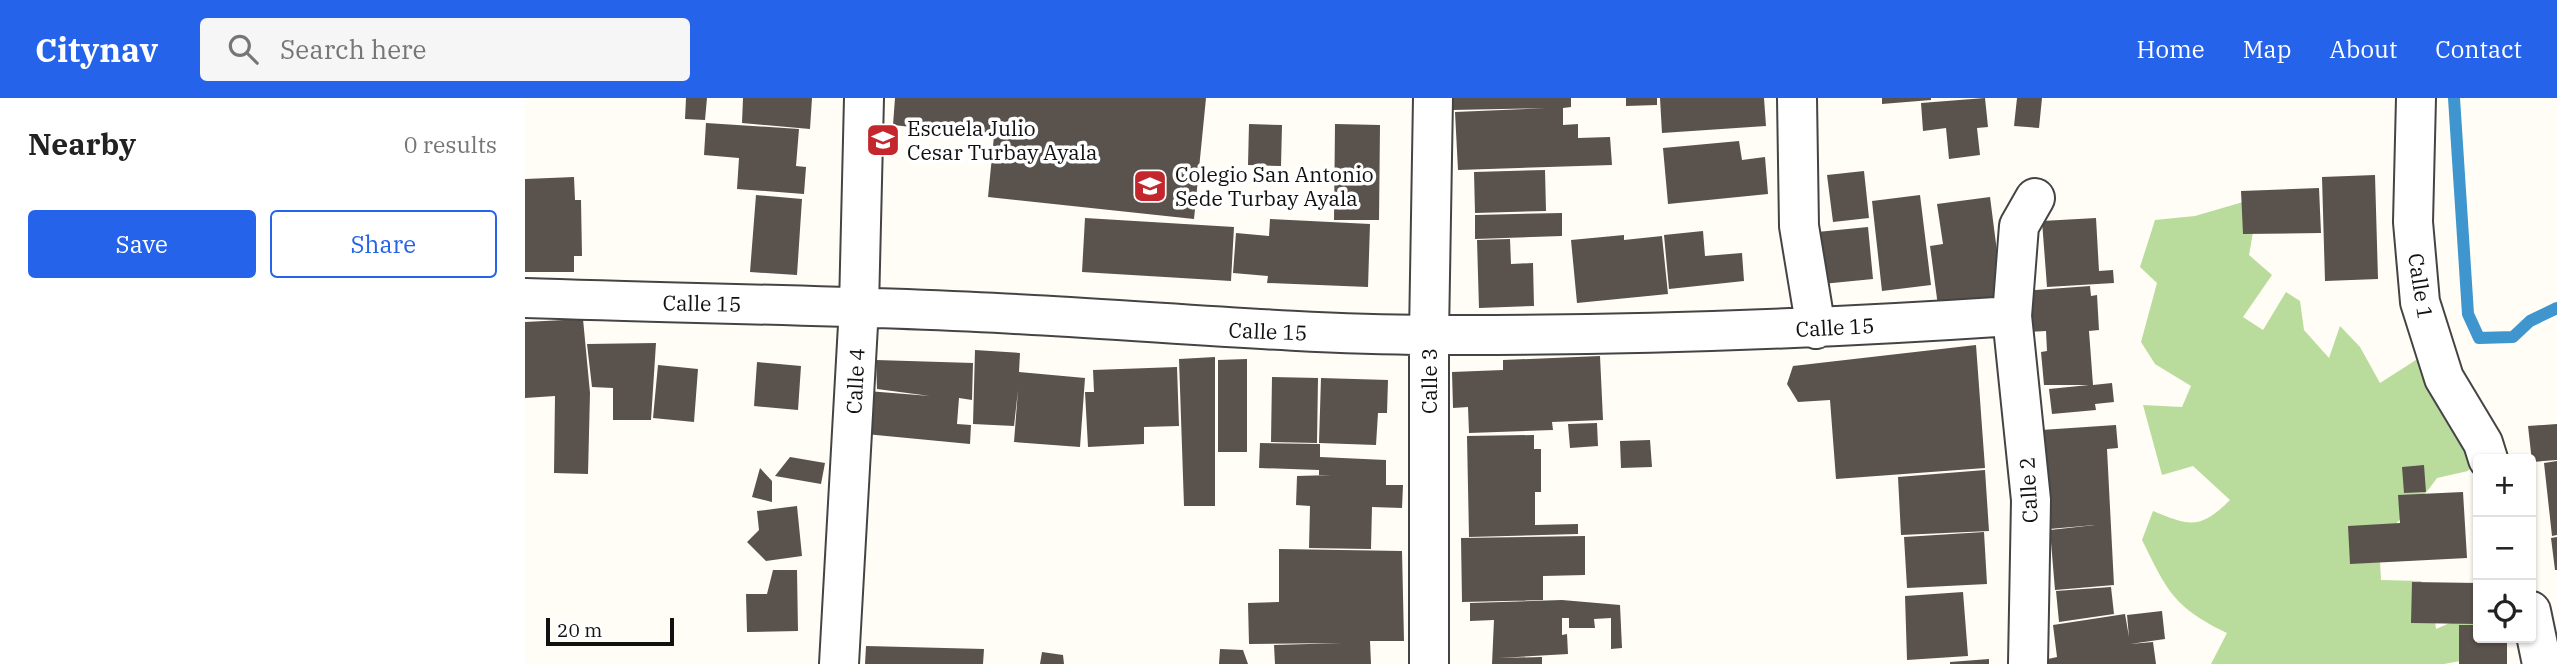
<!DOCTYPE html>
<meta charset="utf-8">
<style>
:root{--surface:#fff;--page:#f6f6f6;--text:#222;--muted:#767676;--line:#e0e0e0;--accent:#2563eb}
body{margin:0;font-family:"IBM Plex Serif",serif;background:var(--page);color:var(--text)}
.controls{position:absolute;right:21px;bottom:21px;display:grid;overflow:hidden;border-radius:7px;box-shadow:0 2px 5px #0004}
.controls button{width:63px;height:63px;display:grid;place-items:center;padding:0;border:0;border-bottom:2px solid var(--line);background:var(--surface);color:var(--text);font:35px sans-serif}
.scale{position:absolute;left:21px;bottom:18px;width:128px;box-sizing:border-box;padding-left:7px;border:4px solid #111;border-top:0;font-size:19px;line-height:24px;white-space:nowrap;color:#111;-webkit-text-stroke:5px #fff;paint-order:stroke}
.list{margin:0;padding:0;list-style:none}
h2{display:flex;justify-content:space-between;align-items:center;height:91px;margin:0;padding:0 28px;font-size:30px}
h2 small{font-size:23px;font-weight:400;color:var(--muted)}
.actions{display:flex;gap:14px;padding:21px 28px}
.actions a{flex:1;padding:16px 0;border:2px solid var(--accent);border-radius:7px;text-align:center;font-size:24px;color:var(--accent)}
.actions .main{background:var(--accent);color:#fff}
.icon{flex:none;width:38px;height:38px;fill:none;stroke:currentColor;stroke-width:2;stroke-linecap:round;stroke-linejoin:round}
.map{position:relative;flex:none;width:2032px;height:566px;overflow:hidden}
header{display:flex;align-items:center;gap:42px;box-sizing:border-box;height:98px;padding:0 35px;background:var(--accent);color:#fff}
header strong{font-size:33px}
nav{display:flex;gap:38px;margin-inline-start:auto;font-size:24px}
.search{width:490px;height:63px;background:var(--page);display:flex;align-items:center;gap:18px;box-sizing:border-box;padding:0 24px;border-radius:7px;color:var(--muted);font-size:26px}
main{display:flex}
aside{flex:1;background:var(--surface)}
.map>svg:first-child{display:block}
</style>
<header>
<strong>Citynav</strong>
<div class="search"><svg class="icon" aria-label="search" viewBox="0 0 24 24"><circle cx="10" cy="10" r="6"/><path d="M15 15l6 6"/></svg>Search here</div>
<nav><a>Home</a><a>Map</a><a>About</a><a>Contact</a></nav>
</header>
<main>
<aside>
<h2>Nearby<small>0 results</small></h2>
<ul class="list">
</ul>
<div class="actions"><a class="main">Save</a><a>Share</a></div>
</aside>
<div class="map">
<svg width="2032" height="566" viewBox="0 0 2032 566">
<rect width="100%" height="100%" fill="#fffdf5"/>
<path fill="#b9dc9c" d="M 1718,104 L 1728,134 L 1724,157 L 1747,177 L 1718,219 L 1738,232 L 1761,194 L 1775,203 L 1779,232 L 1804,260 L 1815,228 L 1835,249 L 1855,285 L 1894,260 L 1958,345 L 1943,373 L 1912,380 C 1895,405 1873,421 1854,444 L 1856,482 L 1896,483 L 1909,515 L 1911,531 L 1936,520 L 1953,528 L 1951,560 L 1919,566 L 1686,566 L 1702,535 C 1648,509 1642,492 1617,442 L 1628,413 C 1665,428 1675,432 1705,402 L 1668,368 L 1637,377 L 1618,307 L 1657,309 L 1666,288 L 1630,266 L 1616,244 L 1632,185 L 1615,169 L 1630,122 L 1670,118 Z"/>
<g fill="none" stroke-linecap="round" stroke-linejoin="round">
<path stroke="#3f96cf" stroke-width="12" d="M 1929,0 L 1943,216 L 1954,240 L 1988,239 L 2005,223 L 2032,210"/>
</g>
<path fill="#5a524d" d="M 161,0 L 182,0 L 180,22 L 160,21 Z
M 218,0 L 287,0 L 285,31 L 217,25 Z
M 370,0 L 681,0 L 669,121 L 463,99 L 469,38 L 368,27 Z
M 926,0 L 1046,0 L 1046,9 L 1038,10 L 1038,27 L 1053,26 L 1053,40 L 1085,39 L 1087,67 L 933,72 L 930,14 L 1021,10 L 927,12 Z
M 1101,0 L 1132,0 L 1132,7 L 1101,8 Z
M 1135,0 L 1239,0 L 1241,28 L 1137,35 Z
M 1357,0 L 1406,0 L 1406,2 L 1357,6 Z
M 1460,0 L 1463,29 L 1452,30 L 1455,57 L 1424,61 L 1421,30 L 1398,33 L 1396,5 Z
M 1492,0 L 1517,0 L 1514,30 L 1489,28 Z
M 181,25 L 274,31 L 271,68 L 281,69 L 279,96 L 212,91 L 214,60 L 179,57 Z
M 724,26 L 757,27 L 756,68 L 723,67 Z
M 810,26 L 855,27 L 854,122 L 809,122 Z
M 1214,43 L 1217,62 L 1240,59 L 1243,96 L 1143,106 L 1138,50 Z
M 1020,72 L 1021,113 L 950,115 L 949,74 Z
M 1339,73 L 1344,120 L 1308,124 L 1302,77 Z
M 1850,77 L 1853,181 L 1800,183 L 1797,79 Z
M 49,79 L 50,102 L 56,102 L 57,158 L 49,158 L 49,174 L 0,174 L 0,81 Z
M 1794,90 L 1796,135 L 1718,136 L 1716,93 Z
M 231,97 L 277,101 L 272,177 L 225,174 Z
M 1395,97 L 1406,187 L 1357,193 L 1347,103 Z
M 1465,99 L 1478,200 L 1413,208 L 1405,148 L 1418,146 L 1412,106 Z
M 1037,115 L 1037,138 L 950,141 L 950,117 Z
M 560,120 L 709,129 L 706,183 L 557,174 Z
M 1571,120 L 1574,173 L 1588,172 L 1589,185 L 1522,189 L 1517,123 Z
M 745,121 L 845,126 L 843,189 L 742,185 L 743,178 L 708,175 L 711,135 L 744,138 Z
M 1343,129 L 1348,181 L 1287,187 L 1282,135 Z
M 1178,133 L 1180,158 L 1217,155 L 1219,183 L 1144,191 L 1139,137 Z
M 1099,137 L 1099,142 L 1137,138 L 1143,196 L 1052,205 L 1046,142 Z
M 985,141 L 986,166 L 1008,165 L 1009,208 L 954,210 L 952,142 Z
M 1565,188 L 1566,198 L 1572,197 L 1574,232 L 1564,233 L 1568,287 L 1587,285 L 1589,304 L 1570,306 L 1571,312 L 1527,316 L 1524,291 L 1564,287 L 1519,287 L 1516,254 L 1522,253 L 1521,233 L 1501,234 L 1497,193 Z
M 58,221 L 65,295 L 63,376 L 29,375 L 30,298 L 0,300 L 0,224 Z
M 131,245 L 126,322 L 88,322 L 88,290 L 67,289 L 62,246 Z
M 1451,247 L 1460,370 L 1311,381 L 1305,302 L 1273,304 L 1262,286 L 1268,268 Z
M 450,252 L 495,255 L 494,274 L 560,280 L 555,349 L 489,344 L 493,292 L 489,328 L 448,326 Z
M 1075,258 L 1078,322 L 1027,324 L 1028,332 L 944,335 L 943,309 L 928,310 L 927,274 L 978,272 L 978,262 Z
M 690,259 L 690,408 L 659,408 L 654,261 Z
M 722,261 L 722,354 L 693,354 L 693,262 Z
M 351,262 L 448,265 L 447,302 L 434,300 L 432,326 L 446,327 L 445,346 L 330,335 L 330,292 L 405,298 L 352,291 Z
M 232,264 L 276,268 L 273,312 L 229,308 Z
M 133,267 L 173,271 L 169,324 L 128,320 Z
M 652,269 L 654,328 L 619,329 L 619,346 L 563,349 L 560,294 L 569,294 L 568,272 Z
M 747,279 L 793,280 L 792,345 L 746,344 Z
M 796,280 L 863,282 L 862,315 L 853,315 L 851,347 L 794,345 Z
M 1072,325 L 1073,348 L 1045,350 L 1043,326 Z
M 2032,326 L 2032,362 L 2007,364 L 2003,328 Z
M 1591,327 L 1593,350 L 1582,351 L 1589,487 L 1530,492 L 1525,432 L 1570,427 L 1524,431 L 1516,332 Z
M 1009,337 L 1009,351 L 1016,351 L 1016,394 L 1010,394 L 1010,427 L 1053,426 L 1053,436 L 944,439 L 942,338 Z
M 1125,342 L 1127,369 L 1096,370 L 1095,343 Z
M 735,345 L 795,346 L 795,359 L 861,362 L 861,387 L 878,387 L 877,410 L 847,409 L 846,451 L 784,450 L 785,408 L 771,407 L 772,378 L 807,377 L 794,377 L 794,372 L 734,370 Z
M 265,359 L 300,365 L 296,386 L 250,378 Z
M 2032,363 L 2032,437 L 2027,438 L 2019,365 Z
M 1899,367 L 1901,394 L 1879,395 L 1877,369 Z
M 235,370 L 247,383 L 247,404 L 227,399 Z
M 1460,372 L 1464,433 L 1376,437 L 1373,379 Z
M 1938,394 L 1942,460 L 1825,466 L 1823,428 L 1875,425 L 1873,397 Z
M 272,408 L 277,458 L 241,463 L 222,444 L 234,432 L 232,413 Z
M 1459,434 L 1462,486 L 1382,490 L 1379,439 Z
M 1060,438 L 1060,477 L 1018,478 L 1018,502 L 937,504 L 936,440 Z
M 2032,439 L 2032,472 L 2030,472 L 2026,440 Z
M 754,451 L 877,453 L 879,543 L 845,543 L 846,566 L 750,566 L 749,547 L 818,545 L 724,546 L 723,505 L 754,504 Z
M 248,472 L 272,472 L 273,533 L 222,534 L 221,496 L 242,496 Z
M 1887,484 L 1953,485 L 1953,526 L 1886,525 Z
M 1586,489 L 1589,516 L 1534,524 L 1531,493 Z
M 1438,494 L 1443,558 L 1382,562 L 1380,498 Z
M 1037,502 L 1095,507 L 1097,550 L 1086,551 L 1086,520 L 1069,521 L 1070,530 L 1044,530 L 1044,520 L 1037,520 L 1037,537 L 1042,536 L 1043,556 L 973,560 L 1017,559 L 1017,566 L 967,566 L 969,522 L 945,523 L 945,505 Z
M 1637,513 L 1640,541 L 1605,546 L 1628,544 L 1631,566 L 1523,566 L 1523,561 L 1532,559 L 1528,527 L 1600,516 L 1604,539 L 1602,517 Z
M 1934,527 L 1953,527 L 1953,540 L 1982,540 L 1982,566 L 1934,566 Z
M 341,548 L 459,551 L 458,566 L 340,566 Z
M 695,551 L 718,552 L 723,566 L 694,566 Z
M 517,554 L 538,557 L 539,566 L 515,566 Z
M 1464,561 L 1464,566 L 1425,566 L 1425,564 Z"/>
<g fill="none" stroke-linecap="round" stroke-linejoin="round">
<g stroke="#444" stroke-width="42">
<path id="minor" d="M 1272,0 L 1274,128 L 1291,231
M 1891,0 L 1888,124 L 1895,204 L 1919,280 L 1958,345 L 1963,361
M 0,200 C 169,206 339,207 508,217 C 640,224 771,236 904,237 C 1099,238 1293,231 1487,218
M 2006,513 L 2017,566
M 314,566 L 334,209 L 339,0
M 904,566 L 904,237 L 908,0
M 1503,566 L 1506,402 L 1487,218 L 1494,128 L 1510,100"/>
</g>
<use href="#minor" stroke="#fff" stroke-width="38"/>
</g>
<defs>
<g id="school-square" transform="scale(1.75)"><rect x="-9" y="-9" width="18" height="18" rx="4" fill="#c4262e" stroke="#fff"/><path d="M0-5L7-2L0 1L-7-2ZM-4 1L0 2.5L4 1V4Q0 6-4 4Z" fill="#fff"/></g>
</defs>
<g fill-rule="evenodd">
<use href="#school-square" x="358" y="42"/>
<use href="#school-square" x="625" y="88"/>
</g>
<g text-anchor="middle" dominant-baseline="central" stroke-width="7" stroke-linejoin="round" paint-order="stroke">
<g font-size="21" fill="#111" stroke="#fff" text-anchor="start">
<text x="382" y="30">Escuela Julio<tspan x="382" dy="24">Cesar Turbay Ayala</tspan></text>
<text x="650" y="76">Colegio San Antonio<tspan x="650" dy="24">Sede Turbay Ayala</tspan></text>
</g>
<g font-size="21" fill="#111" stroke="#fff">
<text transform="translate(1896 188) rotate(81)">Calle 1</text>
<text transform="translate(177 205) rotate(1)">Calle 15</text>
<text transform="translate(1310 229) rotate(-3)">Calle 15</text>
<text transform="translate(743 233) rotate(2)">Calle 15</text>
<text transform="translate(330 283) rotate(-87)">Calle 4</text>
<text transform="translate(904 283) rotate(-90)">Calle 3</text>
<text transform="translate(1503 392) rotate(-93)">Calle 2</text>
</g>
</g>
</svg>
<div class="controls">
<button>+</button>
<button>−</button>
<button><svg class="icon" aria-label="locate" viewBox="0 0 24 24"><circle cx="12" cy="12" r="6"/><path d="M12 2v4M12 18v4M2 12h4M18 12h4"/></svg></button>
</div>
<div class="scale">20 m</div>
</div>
</main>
